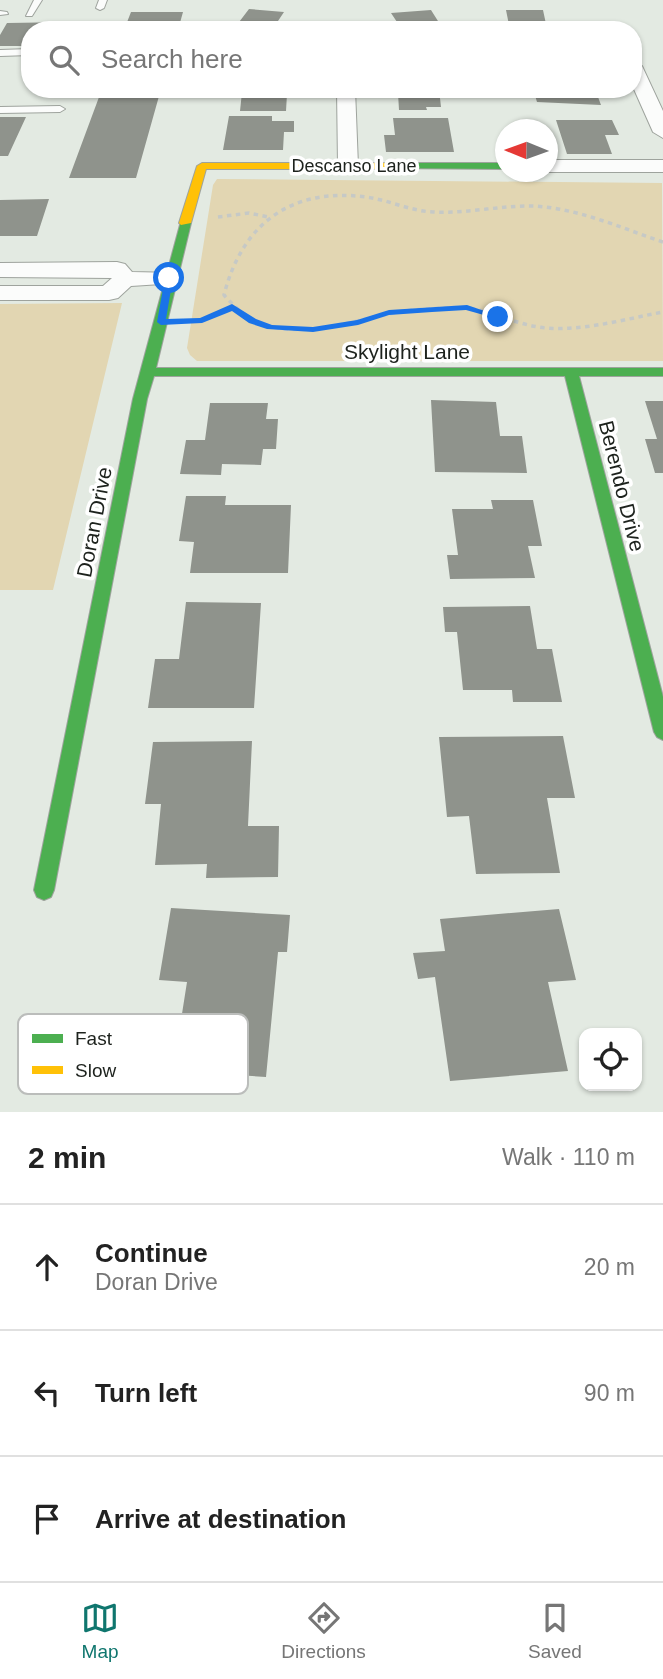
<!DOCTYPE html>
<meta charset="utf-8">
<style>
:root{--surface:#fff;--page:#f6f6f6;--text:#222;--muted:#767676;--line:#e0e0e0;--accent:#0f766e}
body{margin:0;font-family:Arial,sans-serif;background:var(--page);color:var(--text)}
.controls{position:absolute;right:21px;bottom:21px;display:grid;overflow:hidden;border-radius:14px;box-shadow:0 2px 5px #0004}
.controls button{width:63px;height:63px;display:grid;place-items:center;padding:0;border:0;border-bottom:2px solid var(--line);background:var(--surface);color:var(--text);font:35px sans-serif}
.compass{position:absolute;left:495px;top:119px;width:63px;height:63px;border-radius:50%;background:var(--surface);box-shadow:0 2px 5px #0004;rotate:271deg}
.stop{position:absolute;width:21px;height:21px;margin:-16px;border:5px solid #1a73e8;border-radius:50%;background:#fff}
.stop.end{background:#1a73e8;border-color:#fff;box-shadow:0 2px 7px #0008}
.list{margin:0;padding:0;list-style:none}
h2{display:flex;justify-content:space-between;align-items:center;height:91px;margin:0;padding:0 28px;font-size:30px}
h2 small{font-size:23px;font-weight:400;color:var(--muted)}
.list li{display:grid;grid-template-columns:46px 1fr auto;gap:21px;align-items:center;box-sizing:border-box;height:126px;padding:0 28px;border-top:2px solid var(--line)}
.list b{display:block;font-size:26px;white-space:nowrap}
.list p{margin:0;font-size:23px;white-space:nowrap;color:var(--muted)}
.list em{font-size:23px;font-style:normal;color:var(--muted)}
.icon{flex:none;width:38px;height:38px;fill:none;stroke:currentColor;stroke-width:2;stroke-linecap:round;stroke-linejoin:round}
.map{position:relative;flex:none;width:663px;height:1112px;overflow:hidden}
.search{position:absolute;background:var(--surface);box-shadow:0 2px 5px #0004;left:21px;right:21px;top:21px;height:77px;display:flex;align-items:center;gap:18px;box-sizing:border-box;padding:0 24px;border-radius:28px;color:var(--muted);font-size:26px}
.sheet{height:469px;background:var(--surface)}
nav{display:flex;justify-content:space-around;align-items:center;box-sizing:border-box;height:98px;border-top:2px solid var(--line);background:var(--surface);font-size:19px;color:var(--muted)}
nav a{display:grid;justify-items:center;gap:4px}
nav .on{color:var(--accent)}
.map>svg:first-child{display:block}
</style>
<div class="map">
<svg width="663" height="1112" viewBox="0 0 663 1112">
<rect width="100%" height="100%" fill="#e3eae2"/>
<path fill="#e2d6b2" d="M 217,179 L 662,183 L 663,361 L 197,361 L 190,355 L 187,348 L 213,185 Z
M 122,303 L 53,590 L 0,590 L 0,304 Z"/>
<path fill="#8f938c" d="M 249,9 L 284,12 L 276,24 L 286,25 L 283,30 L 233,30 Z
M 431,10 L 443,29 L 395,30 L 390,23 L 397,22 L 391,13 Z
M 506,10 L 543,10 L 546,24 L 555,25 L 556,30 L 510,30 Z
M 131,12 L 183,12 L 178,30 L 124,30 Z
M 71,22 L 68,30 L 30,30 L 30,46 L 0,46 L 0,35 L 7,23 Z
M 102,89 L 161,89 L 136,178 L 69,178 Z
M 236,89 L 301,89 L 301,94 L 287,94 L 286,111 L 240,111 L 242,92 L 236,92 Z
M 380,89 L 439,89 L 441,107 L 426,107 L 427,110 L 399,110 L 398,93 L 381,93 Z
M 533,89 L 595,89 L 601,105 L 537,102 Z
M 229,116 L 272,116 L 272,121 L 294,121 L 294,132 L 284,132 L 283,150 L 223,150 Z
M 0,117 L 26,117 L 8,156 L 0,156 Z
M 393,118 L 448,118 L 454,152 L 386,152 L 384,135 L 395,135 Z
M 556,120 L 612,120 L 619,135 L 605,135 L 612,154 L 567,154 Z
M 49,199 L 37,236 L 0,236 L 0,200 Z
M 431,400 L 496,402 L 500,436 L 522,436 L 527,473 L 435,472 Z
M 645,401 L 663,401 L 663,473 L 655,473 L 645,439 L 657,439 Z
M 210,403 L 268,403 L 266,419 L 278,419 L 276,449 L 263,449 L 261,465 L 222,464 L 221,475 L 180,474 L 186,440 L 205,440 Z
M 186,496 L 226,496 L 225,505 L 291,505 L 288,573 L 190,573 L 194,542 L 179,541 Z
M 491,500 L 533,500 L 542,546 L 528,546 L 535,578 L 450,579 L 447,555 L 458,555 L 452,509 L 493,509 Z
M 186,602 L 261,603 L 254,708 L 148,708 L 155,659 L 179,659 Z
M 530,606 L 537,649 L 552,649 L 562,702 L 513,702 L 512,690 L 463,690 L 457,632 L 445,632 L 443,607 Z
M 563,736 L 575,798 L 547,798 L 560,873 L 476,874 L 469,816 L 447,817 L 439,737 Z
M 252,741 L 248,826 L 279,826 L 278,877 L 206,878 L 207,864 L 155,865 L 161,804 L 145,804 L 153,742 Z
M 171,908 L 290,915 L 287,952 L 278,952 L 266,1077 L 173,1071 L 187,982 L 159,980 Z
M 559,909 L 576,980 L 548,982 L 568,1071 L 450,1081 L 435,977 L 418,979 L 413,953 L 445,951 L 440,919 Z"/>
<g fill="none" stroke-linecap="round" stroke-linejoin="round">
<g stroke="#9ea39d" stroke-width="2">
<path id="lane" d="M 34,0 L 42,0 L 32,16 L 26,16 Z
M 99,0 L 107,0 L 104,8 L 100,10 L 96,8 Z
M 0,11 L 7,12 L 8,14 L 0,15 Z
M 30,49 L 30,55 L 0,56 L 0,50 Z
M 0,107 L 60,106 L 65,109 L 60,112 L 0,113 Z"/>
</g>
<g stroke="#9ea39d" stroke-width="2">
<path id="street" d="M 633,61 L 642,66 L 663,111 L 663,138 L 653,132 L 633,87 Z
M 337,89 L 355,89 L 358,166 L 355,170 L 341,170 L 338,166 Z
M 548,160 L 663,160 L 663,172 L 545,172 L 548,172 Z
M 117,262 L 125,264 L 132,272 L 177,273 L 181,278 L 177,283 L 131,286 L 118,298 L 109,300 L 0,300 L 0,286 L 103,286 L 112,278 L 0,277 L 0,263 Z"/>
</g>
<g stroke="#9ea39d" stroke-width="2">
<path id="fast" d="M 387,163 L 505,163 L 505,169 L 383,168 L 382,166 Z
M 181,221 L 191,223 L 156,368 L 663,368 L 663,376 L 579,376 L 663,697 L 663,740 L 657,737 L 654,732 L 565,376 L 154,376 L 147,399 L 54,890 L 51,897 L 44,900 L 37,897 L 34,890 L 133,399 Z"/>
</g>
<g stroke="#9ea39d" stroke-width="2">
<path id="slow" d="M 202,163 L 387,163 L 392,166 L 387,169 L 206,169 L 191,223 L 181,225 L 179,223 L 197,166 Z"/>
</g>
<path stroke="#c6c9c6" stroke-width="3.5" stroke-dasharray="4.5 4.5" stroke-linecap="butt" d="M 218,217 L 249,213 L 268,217
M 663,242 C 621,228 580,209 535,206 C 501,205 467,214 433,212 C 410,211 389,200 366,197 C 291,187 242,224 224,295 C 239,312 254,324 277,328 C 326,336 377,311 426,309 C 443,308 462,306 479,310 C 502,316 523,326 546,328 C 585,331 625,319 663,312
M 194,321 L 202,321 L 232,307"/>
<use href="#lane" fill="#fbfcfb" fill-rule="evenodd"/>
<use href="#street" fill="#fbfcfb" fill-rule="evenodd"/>
<use href="#fast" fill="#4caf50" fill-rule="evenodd"/>
<use href="#slow" fill="#ffc107" fill-rule="evenodd"/>
</g>
<path fill="#1a73e8" d="M 169,275 L 173,278 L 166,319 L 200,318 L 232,304 L 256,319 L 272,325 L 313,327 L 357,320 L 389,310 L 467,305 L 502,317 L 498,319 L 466,310 L 432,312 L 389,315 L 358,325 L 313,332 L 267,329 L 249,323 L 232,311 L 202,323 L 161,325 L 157,322 L 165,278 Z"/>
<g text-anchor="middle" dominant-baseline="central" stroke-width="7" stroke-linejoin="round" paint-order="stroke">
<g font-size="18" fill="#1d221d" stroke="#fff">
<text x="354" y="166">Descanso Lane</text>
</g>
<g font-size="21" fill="#1d221d" stroke="#fff">
<text x="407" y="351">Skylight Lane</text>
<text transform="translate(622 486) rotate(76)">Berendo Drive</text>
<text transform="translate(94 522) rotate(-79)">Doran Drive</text>
</g>
</g>
<rect x="18" y="1014" width="230" height="80" rx="10" fill="#fff" stroke="#bbbdbb" stroke-width="2"/>
<rect x="32" y="1034" width="31" height="9" fill="#4caf50"/>
<rect x="32" y="1066" width="31" height="8" fill="#ffc107"/>
<g font-size="19" fill="#1d221d">
<text x="75" y="1045">Fast</text>
<text x="75" y="1077">Slow</text>
</g>
</svg>
<div class="controls">
<button><svg class="icon" aria-label="locate" viewBox="0 0 24 24"><circle cx="12" cy="12" r="6"/><path d="M12 2v4M12 18v4M2 12h4M18 12h4"/></svg></button>
</div>
<svg class="compass" viewBox="-18 -18 36 36"><path d="M0-13l5 13h-10z" fill="#e53935"/><path d="M0 13l5-13h-10z" fill="#767676"/></svg>
<div class="stop" style="left:169px;top:278px"></div>
<div class="stop end" style="left:498px;top:317px"></div>
<div class="search"><svg class="icon" aria-label="search" viewBox="0 0 24 24"><circle cx="10" cy="10" r="6"/><path d="M15 15l6 6"/></svg>Search here</div>
</div>
<section class="sheet">
<h2>2 min<small>Walk · 110 m</small></h2>
<ul class="list">
<li><svg class="icon" aria-label="ahead" viewBox="0 0 24 24"><path d="M12 20V5M6 11l6-6 6 6"/></svg><div><b>Continue</b><p>Doran Drive</p></div><em>20 m</em></li>
<li><svg class="icon" aria-label="left" viewBox="0 0 24 24"><path d="M17 20v-9H6M10 6l-5 5 5 5"/></svg><div><b>Turn left</b></div><em>90 m</em></li>
<li><svg class="icon" aria-label="arrive" viewBox="0 0 24 24"><path d="M6 21V4h12l-3 4 3 4H6"/></svg><div><b>Arrive at destination</b></div></li>
</ul>
</section>
<nav>
<a class="on"><svg class="icon" aria-label="map" viewBox="0 0 24 24"><path d="M3 6l6-2 6 2 6-2v14l-6 2-6-2-6 2zM9 4v14M15 6v14"/></svg>Map</a>
<a><svg class="icon" aria-label="directions" viewBox="0 0 24 24"><path d="M12 3l9 9-9 9-9-9zM9 14v-3h6M13 9l2 2-2 2"/></svg>Directions</a>
<a><svg class="icon" aria-label="saved" viewBox="0 0 24 24"><path d="M7 4h10v16l-5-4-5 4z"/></svg>Saved</a>
</nav>
